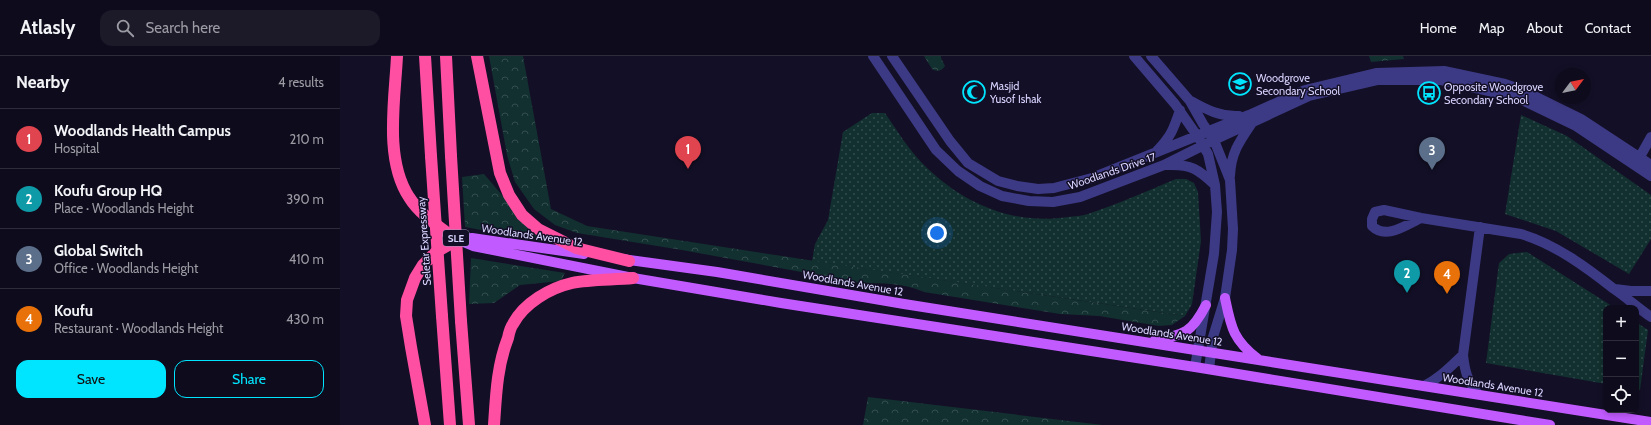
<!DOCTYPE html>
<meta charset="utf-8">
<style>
:root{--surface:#0e0b1c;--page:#1c1929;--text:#f1f3f6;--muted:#9b9ba3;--line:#2e2b3b;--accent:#00e5ff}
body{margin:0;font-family:Cabin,sans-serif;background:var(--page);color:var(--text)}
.controls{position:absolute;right:12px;bottom:12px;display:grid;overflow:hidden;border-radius:8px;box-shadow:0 2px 6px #0003}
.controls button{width:36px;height:36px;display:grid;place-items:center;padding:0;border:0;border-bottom:1px solid var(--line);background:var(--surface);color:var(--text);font:20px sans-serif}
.compass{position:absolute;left:1215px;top:12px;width:36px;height:36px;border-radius:50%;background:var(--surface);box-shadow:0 2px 6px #0003;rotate:58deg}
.you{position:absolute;left:597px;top:177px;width:14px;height:14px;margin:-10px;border:3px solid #fff;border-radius:50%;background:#1a73e8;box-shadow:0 0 0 6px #1a73e833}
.badge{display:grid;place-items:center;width:26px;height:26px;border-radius:50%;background:var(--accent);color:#fff;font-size:13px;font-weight:700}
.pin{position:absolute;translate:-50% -33px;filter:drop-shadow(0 1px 2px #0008)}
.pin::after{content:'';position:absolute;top:21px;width:14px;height:12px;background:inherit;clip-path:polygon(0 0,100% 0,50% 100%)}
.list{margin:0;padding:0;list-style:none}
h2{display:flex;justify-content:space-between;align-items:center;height:52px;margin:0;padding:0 16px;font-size:17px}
h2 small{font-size:13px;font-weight:400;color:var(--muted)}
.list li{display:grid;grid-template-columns:26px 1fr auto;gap:12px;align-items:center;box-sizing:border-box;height:60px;padding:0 16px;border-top:1px solid var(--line)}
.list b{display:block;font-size:15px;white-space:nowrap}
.list p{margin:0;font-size:13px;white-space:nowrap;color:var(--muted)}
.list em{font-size:13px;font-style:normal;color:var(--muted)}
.actions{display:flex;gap:8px;padding:12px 16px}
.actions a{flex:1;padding:9px 0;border:1px solid var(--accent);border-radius:12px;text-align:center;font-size:14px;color:var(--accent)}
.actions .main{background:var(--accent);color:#111}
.icon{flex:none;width:22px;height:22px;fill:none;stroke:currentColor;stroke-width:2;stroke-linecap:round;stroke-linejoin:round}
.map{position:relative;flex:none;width:1311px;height:369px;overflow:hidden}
header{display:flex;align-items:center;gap:24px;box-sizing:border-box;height:56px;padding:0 20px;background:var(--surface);border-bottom:1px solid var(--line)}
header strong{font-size:19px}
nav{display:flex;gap:22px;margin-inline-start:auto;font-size:14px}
.search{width:280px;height:36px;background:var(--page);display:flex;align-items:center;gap:10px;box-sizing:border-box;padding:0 14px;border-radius:12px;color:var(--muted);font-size:15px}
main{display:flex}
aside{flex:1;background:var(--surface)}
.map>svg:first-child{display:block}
</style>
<header>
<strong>Atlasly</strong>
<div class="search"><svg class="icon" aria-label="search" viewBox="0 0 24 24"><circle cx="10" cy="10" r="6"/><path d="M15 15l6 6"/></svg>Search here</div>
<nav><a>Home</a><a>Map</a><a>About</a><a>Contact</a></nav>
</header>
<main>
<aside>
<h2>Nearby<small>4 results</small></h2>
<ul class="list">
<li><span class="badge" style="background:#e0444e">1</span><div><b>Woodlands Health Campus</b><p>Hospital</p></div><em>210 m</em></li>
<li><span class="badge" style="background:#0f9aa8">2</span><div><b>Koufu Group HQ</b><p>Place · Woodlands Height</p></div><em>390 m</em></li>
<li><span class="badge" style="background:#5c6f8a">3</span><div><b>Global Switch</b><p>Office · Woodlands Height</p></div><em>410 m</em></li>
<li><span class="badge" style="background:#e8710a">4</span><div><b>Koufu</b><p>Restaurant · Woodlands Height</p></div><em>430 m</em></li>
</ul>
<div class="actions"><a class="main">Save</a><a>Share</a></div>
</aside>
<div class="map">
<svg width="1311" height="369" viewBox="0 0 1311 369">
<defs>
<pattern id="grass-dots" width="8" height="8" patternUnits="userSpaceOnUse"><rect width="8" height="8" fill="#12302f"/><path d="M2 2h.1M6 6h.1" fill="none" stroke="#344d4e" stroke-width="1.8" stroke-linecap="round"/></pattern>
<pattern id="forest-crowns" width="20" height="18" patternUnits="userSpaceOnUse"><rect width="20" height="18" fill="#12302f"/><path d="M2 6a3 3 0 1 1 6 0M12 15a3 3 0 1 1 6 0" fill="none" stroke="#344d4e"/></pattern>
</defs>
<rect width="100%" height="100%" fill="#130f26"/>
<path fill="url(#grass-dots)" d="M 532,57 L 545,57 C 558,76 570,96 587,112 C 626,149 674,169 728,161 C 734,160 742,160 748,158 C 778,148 807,135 836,123 L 846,123 L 854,127 L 858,136 L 861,185 L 852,248 L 845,260 L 472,205 L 475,188 L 488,164 L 503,76 Z
M 1181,59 L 1227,80 L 1311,139 L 1311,183 L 1289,218 L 1216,175 L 1165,158 Z
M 1187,196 L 1275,252 L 1266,252 L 1266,328 L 1146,307 L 1159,207 L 1169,198 Z
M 1296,266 L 1308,274 L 1300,334 L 1296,333 Z"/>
<path fill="url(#forest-crowns)" d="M 149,0 L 183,0 L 211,153 L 247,170 L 468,204 L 845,260 L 832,269 L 819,270 L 759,260 L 720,258 L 584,236 C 563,227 543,227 521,227 L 342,194 L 237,177 L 215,169 L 194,153 L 175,126 L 167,99 Z
M 584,0 L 601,0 L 601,2 L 605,10 C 602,15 597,16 592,13 Z
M 1029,0 L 1063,0 L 1064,3 L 1031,6 Z
M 144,118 L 201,185 L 125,171 L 122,121 Z
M 131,202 L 225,217 L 221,225 L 180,229 L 154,247 L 129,248 Z
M 528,341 L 763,369 L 523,369 Z"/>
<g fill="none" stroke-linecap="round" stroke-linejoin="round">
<path stroke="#3d3a85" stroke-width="10" d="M 533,0 L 596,94 L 618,115 L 640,130 L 662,140 L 689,145 L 713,146 L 740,141 L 824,109 L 874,84 L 969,40 L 1038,24 L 1100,24 L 1178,42 L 1236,70 L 1311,120
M 552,0 L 610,85 L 628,107 L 658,125 L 677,130 L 698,133 L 714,132 L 752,122 L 909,59 L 965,34 L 1036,17 L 1104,15 L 1165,28 L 1182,34 L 1241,63 L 1311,109
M 794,0 L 835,48 L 858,81 L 868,98 L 875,129 L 877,156 L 874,198 L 855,311
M 811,0 L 850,45 L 863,68 L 874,84 L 890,124 L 893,173 L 892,194 L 885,242 L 873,281 L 869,313
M 851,45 C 867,54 881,61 899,60
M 816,96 C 831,80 833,75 840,54
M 1297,106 L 1311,81
M 827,109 C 851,108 858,113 875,129
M 890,120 C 891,97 899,86 912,67
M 1081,162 C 1066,169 1046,184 1032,170 L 1032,163 L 1035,156 L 1044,154 L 1081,162 L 1181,178 C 1215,188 1246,211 1274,233 C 1287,242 1298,252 1311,261
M 1275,233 L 1291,235 L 1311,235
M 1084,330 C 1100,322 1110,311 1123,299
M 1138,338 C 1127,324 1125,316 1123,299 L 1140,171"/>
<path stroke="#c25bff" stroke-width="10" d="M 117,184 L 132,182 L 244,198
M 121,185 L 133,190 L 293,222 L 441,247 L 855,311 L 1210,369
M 282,203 L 377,216 L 564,248 L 1311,366
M 885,242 C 891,271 893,284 918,303
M 815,284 C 845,279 852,276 866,249"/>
<path stroke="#ff4fa3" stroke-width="12" d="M 57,0 C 55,43 44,103 69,141 C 80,159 101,172 117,184 L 96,196 L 83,209 L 75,222 L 67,244 L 66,260 L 71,291 L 85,369
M 85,0 L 91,100
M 106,0 L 111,100
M 137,0 L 160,117 L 169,139 L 182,159 L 198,173 L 236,192 L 289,205
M 102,260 L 110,369
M 121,265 L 129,369
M 154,369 C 156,339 157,310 168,282 C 169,277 170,272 173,268 C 184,247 210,232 232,227 C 250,223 274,224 293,222"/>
<path stroke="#ff4fa3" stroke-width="12" d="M 91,100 L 102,260
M 111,100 L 121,265"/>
</g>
<defs>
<g id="school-ring" transform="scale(1.15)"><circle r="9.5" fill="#130f26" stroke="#00e5ff" stroke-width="1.5"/><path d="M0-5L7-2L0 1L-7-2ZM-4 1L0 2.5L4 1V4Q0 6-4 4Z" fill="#00e5ff"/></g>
<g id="mosque-ring" transform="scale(1.15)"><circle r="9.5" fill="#130f26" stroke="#00e5ff" stroke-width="1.5"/><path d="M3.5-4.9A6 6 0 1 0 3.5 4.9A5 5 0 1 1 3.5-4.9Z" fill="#00e5ff"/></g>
<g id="bus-ring" transform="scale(1.15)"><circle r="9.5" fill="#130f26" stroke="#00e5ff" stroke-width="1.5"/><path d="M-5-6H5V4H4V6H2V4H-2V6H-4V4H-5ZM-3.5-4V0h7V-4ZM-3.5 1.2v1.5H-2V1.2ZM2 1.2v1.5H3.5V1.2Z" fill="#00e5ff"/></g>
</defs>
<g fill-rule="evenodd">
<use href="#school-ring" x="900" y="28"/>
<use href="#mosque-ring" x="634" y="36"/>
<use href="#bus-ring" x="1089" y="37"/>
</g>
<g text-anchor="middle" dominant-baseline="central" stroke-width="3" stroke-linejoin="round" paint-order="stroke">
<rect fill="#130f26" stroke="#9e99be" stroke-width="1" x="103" y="174" width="26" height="16" rx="3"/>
<g font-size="10" font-weight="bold" fill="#d9d4ff">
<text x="116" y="182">SLE</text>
</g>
<g font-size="11" fill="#d9d4ff" stroke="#130f26" text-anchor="start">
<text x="916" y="22">Woodgrove<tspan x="916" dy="13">Secondary School</tspan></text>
<text x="650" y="30">Masjid<tspan x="650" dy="13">Yusof Ishak</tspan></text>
<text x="1104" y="31">Opposite Woodgrove<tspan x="1104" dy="13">Secondary School</tspan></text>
</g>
<g font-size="11" fill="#d9d4ff" stroke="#130f26">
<text transform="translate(772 115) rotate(-19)">Woodlands Drive 17</text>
<text transform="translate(192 179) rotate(8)">Woodlands Avenue 12</text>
<text transform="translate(84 185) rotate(-94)">Seletar Expressway</text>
<text transform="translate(513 227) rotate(10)">Woodlands Avenue 12</text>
<text transform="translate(832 278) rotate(9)">Woodlands Avenue 12</text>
<text transform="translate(1153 329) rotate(9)">Woodlands Avenue 12</text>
</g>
</g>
</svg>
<div class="controls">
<button>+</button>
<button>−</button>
<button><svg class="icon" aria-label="locate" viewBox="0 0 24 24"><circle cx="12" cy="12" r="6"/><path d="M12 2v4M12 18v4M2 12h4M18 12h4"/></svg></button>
</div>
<svg class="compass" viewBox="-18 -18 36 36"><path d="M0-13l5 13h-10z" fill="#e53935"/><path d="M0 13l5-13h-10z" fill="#9b9ba3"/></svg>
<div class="you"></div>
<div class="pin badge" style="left:348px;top:113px;background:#e0444e">1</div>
<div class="pin badge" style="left:1067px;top:237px;background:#0f9aa8">2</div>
<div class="pin badge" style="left:1092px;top:114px;background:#5c6f8a">3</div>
<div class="pin badge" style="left:1107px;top:238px;background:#e8710a">4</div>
</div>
</main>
